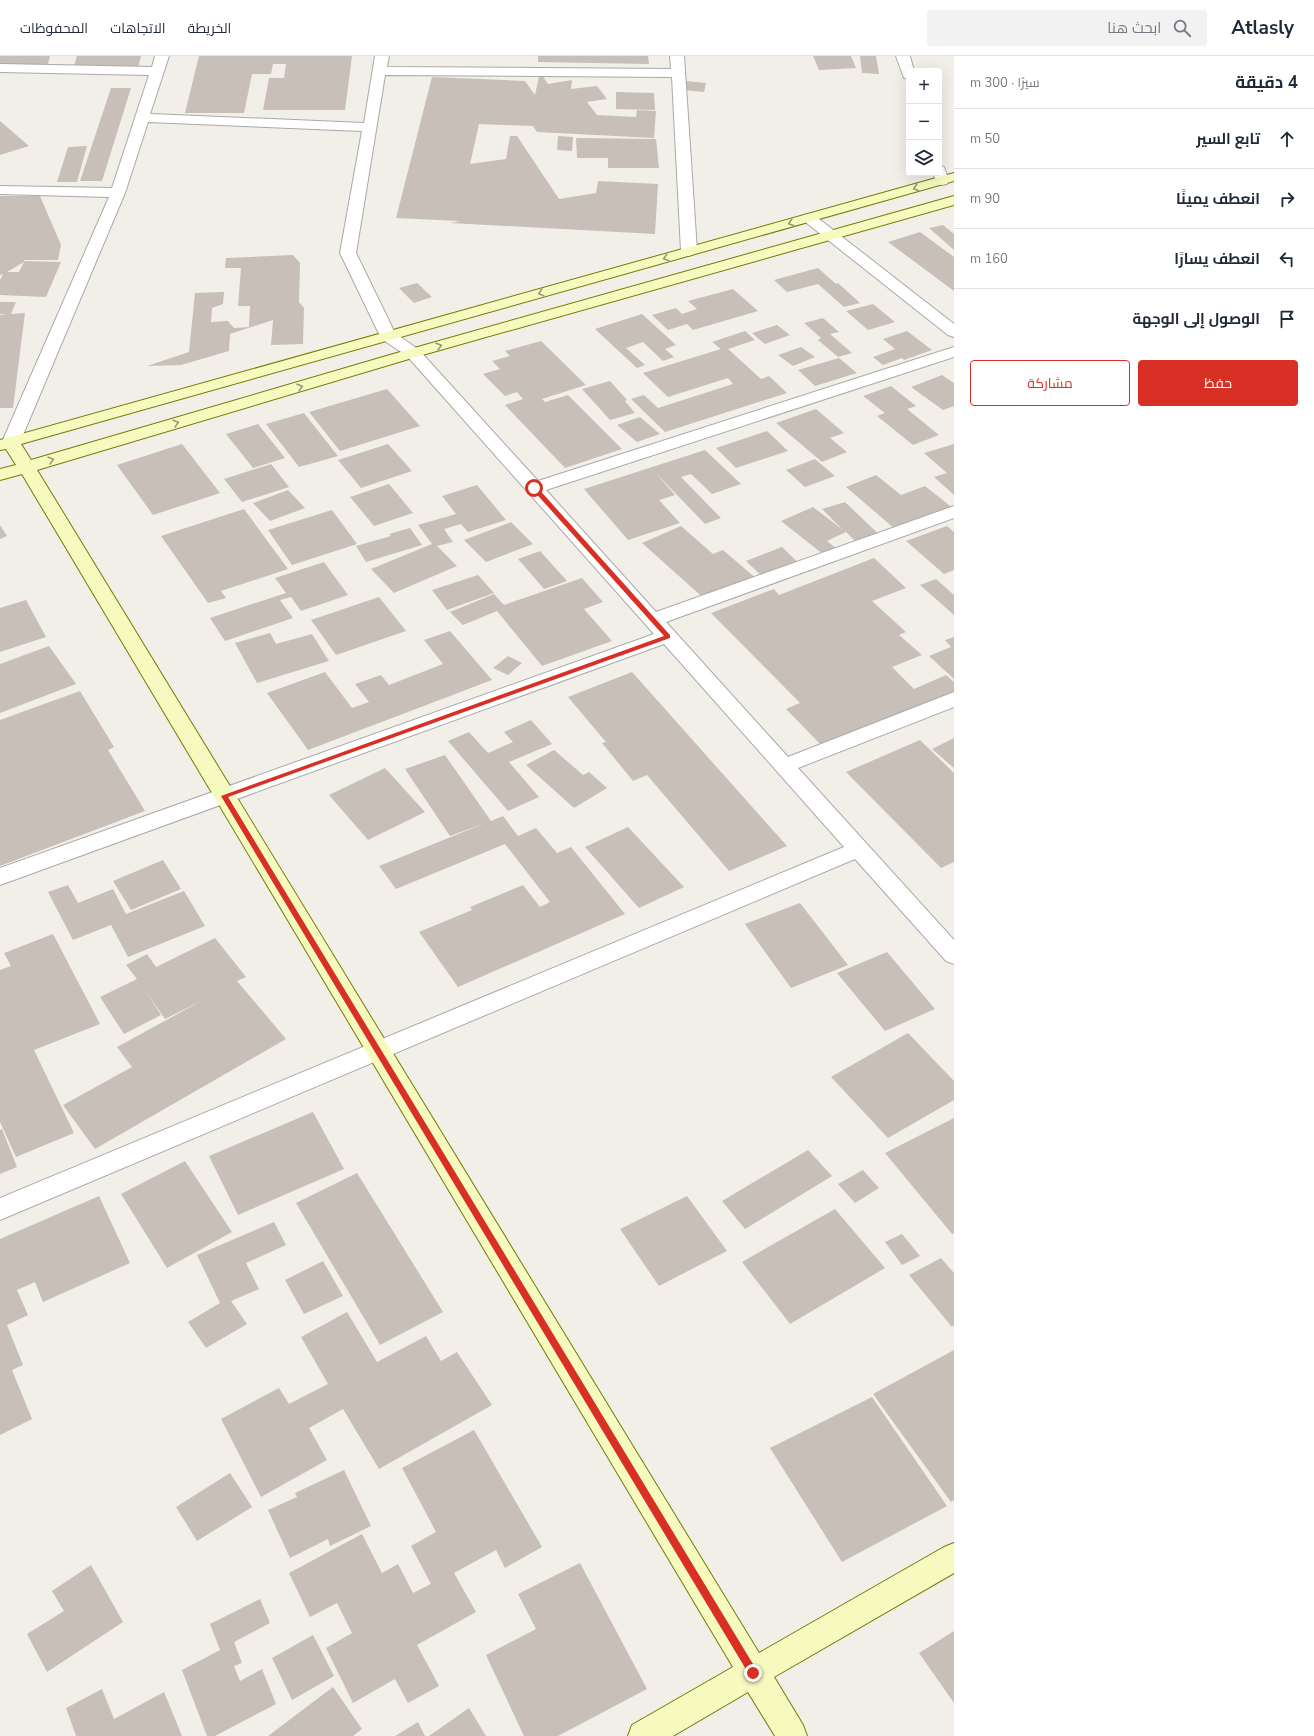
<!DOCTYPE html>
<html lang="ar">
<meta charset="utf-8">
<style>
:root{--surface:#fff;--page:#f2f2f3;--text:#1f2937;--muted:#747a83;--line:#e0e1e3;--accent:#d93025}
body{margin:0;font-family:"Nunito Sans",Cairo,sans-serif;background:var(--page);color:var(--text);direction:rtl}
.controls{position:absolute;right:12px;top:12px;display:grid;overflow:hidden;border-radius:4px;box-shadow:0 4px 16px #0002}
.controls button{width:36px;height:36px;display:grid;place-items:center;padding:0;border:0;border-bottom:1px solid var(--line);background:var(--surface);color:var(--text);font:20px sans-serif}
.stop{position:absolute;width:12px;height:12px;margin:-9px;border:3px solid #d93025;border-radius:50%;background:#fff}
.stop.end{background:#d93025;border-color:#fff;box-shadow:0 1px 4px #0008}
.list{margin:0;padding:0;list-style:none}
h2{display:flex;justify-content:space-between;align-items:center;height:52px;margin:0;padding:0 16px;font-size:17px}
h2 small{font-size:13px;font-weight:400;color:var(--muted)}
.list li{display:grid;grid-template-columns:26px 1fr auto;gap:12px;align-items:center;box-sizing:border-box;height:60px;padding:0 16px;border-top:1px solid var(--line)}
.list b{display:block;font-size:15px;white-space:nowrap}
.list em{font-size:13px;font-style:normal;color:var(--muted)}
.actions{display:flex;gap:8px;padding:12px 16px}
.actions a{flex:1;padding:9px 0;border:1px solid var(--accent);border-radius:4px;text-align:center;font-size:14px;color:var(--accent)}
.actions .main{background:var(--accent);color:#fff}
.icon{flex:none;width:22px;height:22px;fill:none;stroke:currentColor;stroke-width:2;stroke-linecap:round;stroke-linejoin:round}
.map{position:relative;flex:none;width:954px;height:1680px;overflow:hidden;direction:ltr}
header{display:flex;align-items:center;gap:24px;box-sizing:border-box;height:56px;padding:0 20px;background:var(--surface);border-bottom:1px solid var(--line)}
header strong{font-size:19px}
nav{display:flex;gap:22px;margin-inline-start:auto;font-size:14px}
.search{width:280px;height:36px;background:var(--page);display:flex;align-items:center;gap:10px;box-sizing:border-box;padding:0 14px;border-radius:4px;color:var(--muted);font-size:15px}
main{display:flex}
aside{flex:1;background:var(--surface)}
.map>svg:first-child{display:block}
</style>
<header>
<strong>Atlasly</strong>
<div class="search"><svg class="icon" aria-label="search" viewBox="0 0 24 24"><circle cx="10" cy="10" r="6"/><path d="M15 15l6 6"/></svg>ابحث هنا</div>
<nav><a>الخريطة</a><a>الاتجاهات</a><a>المحفوظات</a></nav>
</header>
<main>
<aside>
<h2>4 دقيقة<small>سيرًا · 300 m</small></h2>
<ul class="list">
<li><svg class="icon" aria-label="ahead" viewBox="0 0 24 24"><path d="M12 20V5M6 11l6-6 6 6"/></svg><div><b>تابع السير</b></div><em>50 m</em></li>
<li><svg class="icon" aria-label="right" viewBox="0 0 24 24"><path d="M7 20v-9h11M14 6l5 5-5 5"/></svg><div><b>انعطف يمينًا</b></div><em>90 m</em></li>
<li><svg class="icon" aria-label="left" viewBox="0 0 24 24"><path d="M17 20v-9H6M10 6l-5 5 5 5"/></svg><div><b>انعطف يسارًا</b></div><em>160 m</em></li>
<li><svg class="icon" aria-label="arrive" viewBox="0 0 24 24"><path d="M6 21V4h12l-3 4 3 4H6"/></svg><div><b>الوصول إلى الوجهة</b></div></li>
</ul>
<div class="actions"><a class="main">حفظ</a><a>مشاركة</a></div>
</aside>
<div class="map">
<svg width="954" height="1680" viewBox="0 0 954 1680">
<rect width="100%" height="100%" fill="#f2efe9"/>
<path fill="#c7bfb8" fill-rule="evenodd" d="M 0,0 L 50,0 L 48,8 L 0,8 Z
M 77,0 L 141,0 L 138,12 L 73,13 Z
M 199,0 L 352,0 L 345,54 L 263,54 L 269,22 L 284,22 L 286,8 L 273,8 L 271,18 L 252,18 L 244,57 L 185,57 Z
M 538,0 L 648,0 L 649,8 L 538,6 Z
M 813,0 L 851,0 L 856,12 L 819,14 Z
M 860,0 L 876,0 L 879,18 L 862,17 Z
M 540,16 L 548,28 L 572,24 L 571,33 L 597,30 L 607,43 L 587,46 L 597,59 L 636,61 L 637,54 L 656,55 L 654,82 L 537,76 L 533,70 L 479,68 L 470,108 L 506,103 L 510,80 L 517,80 L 559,143 L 596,137 L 598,125 L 658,128 L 655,178 L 450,167 L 460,165 L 396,162 L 432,21 L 525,25 L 535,39 Z
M 676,24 L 706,27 L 704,36 L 674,33 Z
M 111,32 L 131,32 L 102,125 L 80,125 Z
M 616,36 L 654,37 L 655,54 L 616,53 Z
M 0,65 L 29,90 L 0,99 Z
M 558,80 L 573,81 L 572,95 L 557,94 Z
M 576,82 L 656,83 L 659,112 L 608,112 L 608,102 L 577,102 Z
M 87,90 L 77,126 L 57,126 L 68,91 Z
M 0,140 L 40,140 L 61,189 L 58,204 L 24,204 L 24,205 L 61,206 L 46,241 L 0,239 L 0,224 L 3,218 L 0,219 ZM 24,206 L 19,216 L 6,216 L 7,216 Z
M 943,169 L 954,178 L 954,194 L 929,172 Z
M 920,176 L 954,201 L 954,235 L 888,186 Z
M 293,199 L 300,207 L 299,246 L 304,252 L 303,288 L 271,289 L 273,264 L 230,278 L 229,295 L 181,309 L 147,310 L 189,296 L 195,237 L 224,236 L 223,248 L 212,252 L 211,266 L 228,265 L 234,272 L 249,271 L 250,250 L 238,250 L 241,212 L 225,212 L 226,202 Z
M 818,212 L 836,228 L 838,227 L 860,247 L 844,251 L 818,228 L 787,236 L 774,224 Z
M 417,227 L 432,241 L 414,247 L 399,232 Z
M 733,233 L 758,255 L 693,274 L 687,268 L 668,274 L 652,259 L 676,252 L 682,258 L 697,253 L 688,245 Z
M 0,246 L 16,246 L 11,258 L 25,257 L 13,352 L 0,352 L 0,259 L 7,258 L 0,258 Z
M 873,248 L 895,266 L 868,274 L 846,255 Z
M 642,258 L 676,289 L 665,293 L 674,301 L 663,305 L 643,286 L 626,292 L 645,309 L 637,312 L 595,273 Z
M 823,262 L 839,276 L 830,278 L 852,297 L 838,301 L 818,284 L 821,282 L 804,267 Z
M 777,269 L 790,279 L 765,288 L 752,277 Z
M 745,275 L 755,284 L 728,293 L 761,323 L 769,320 L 787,337 L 665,376 L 631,343 L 644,339 L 658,352 L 733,328 L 728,322 L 668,341 L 643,317 L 721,293 L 712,286 Z
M 907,275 L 932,294 L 904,304 L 902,302 L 883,309 L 873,301 L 895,293 L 883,283 Z
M 541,285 L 586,329 L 542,343 L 545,346 L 568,339 L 622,393 L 565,412 L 505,349 L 523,343 L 517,336 L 505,340 L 483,318 L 500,313 L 492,305 L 510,300 L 505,295 Z
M 801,291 L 815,301 L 793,310 L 778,299 Z
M 839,302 L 857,317 L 815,330 L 798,314 Z
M 942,319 L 954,327 L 954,350 L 943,354 L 911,331 Z
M 610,325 L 627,344 L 625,345 L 635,357 L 610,364 L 582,333 Z
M 891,330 L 916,350 L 907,353 L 939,379 L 913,389 L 877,360 L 885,357 L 863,340 Z
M 387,333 L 420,370 L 340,395 L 309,356 Z
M 816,353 L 844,377 L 830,382 L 847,396 L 822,406 L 776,367 Z
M 304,357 L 338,400 L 299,411 L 266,368 Z
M 640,361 L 660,378 L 637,386 L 617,369 Z
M 258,368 L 285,402 L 253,412 L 226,378 Z
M 767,375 L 788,395 L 736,412 L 716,392 Z
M 182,388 L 220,437 L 153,459 L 117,409 Z
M 388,388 L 412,415 L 361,432 L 338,404 Z
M 954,388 L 954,439 L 934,421 L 947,417 L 924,397 Z
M 705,394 L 741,428 L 712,438 L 691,418 L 681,421 L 721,462 L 705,468 L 656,417 L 675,439 L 659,444 L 680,467 L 628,484 L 584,433 Z
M 815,403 L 835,420 L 805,431 L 786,414 Z
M 271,408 L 289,431 L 242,446 L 224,423 Z
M 876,419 L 901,439 L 925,430 L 954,453 L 954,458 L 902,479 L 846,431 Z
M 389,428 L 413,457 L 374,470 L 350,441 Z
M 477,429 L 506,464 L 468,476 L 461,468 L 444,473 L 453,486 L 437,490 L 457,510 L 394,537 L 371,513 L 432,488 L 418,469 L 456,458 L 442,440 Z
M 288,434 L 305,452 L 270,465 L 253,447 Z
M 845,446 L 887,486 L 864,494 L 846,476 L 827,485 L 837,493 L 824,499 L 781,465 L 813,451 L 843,474 L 822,453 Z
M 244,453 L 288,513 L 221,535 L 226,542 L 208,547 L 161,480 Z
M 332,454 L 357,488 L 292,509 L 268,474 Z
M 511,466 L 533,488 L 486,506 L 464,484 Z
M 0,469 L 7,480 L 0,483 Z
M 681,470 L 713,498 L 723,494 L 758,524 L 708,546 L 642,487 Z
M 947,470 L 954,476 L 954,514 L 944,518 L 906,485 Z
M 410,472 L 422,489 L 366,506 L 356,490 L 391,480 L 389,478 Z
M 782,491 L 807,515 L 771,529 L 746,505 Z
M 540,495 L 567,525 L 544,533 L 518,503 Z
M 874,502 L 906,532 L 872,545 L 906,576 L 899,579 L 922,599 L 892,611 L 914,633 L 946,619 L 954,626 L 954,637 L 824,692 L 786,653 L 800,647 L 711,557 L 774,533 L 779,539 Z
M 324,506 L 348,539 L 301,555 L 291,541 L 280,544 L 293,562 L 225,585 L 210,562 L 286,537 L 275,522 Z
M 478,519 L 494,537 L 447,554 L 432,534 Z
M 582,522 L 603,546 L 584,553 L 612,585 L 542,610 L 497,555 L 463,569 L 450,556 L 494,538 L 504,549 Z
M 936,523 L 954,539 L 954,559 L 920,529 Z
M 379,541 L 406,575 L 336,599 L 311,564 Z
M 26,544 L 46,581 L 0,596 L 0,552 Z
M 450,575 L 492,624 L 308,694 L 267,637 L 325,616 L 352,652 L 369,646 L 355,628 L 381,619 L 389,629 L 443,608 L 424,584 Z
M 270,577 L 276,588 L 312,578 L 329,605 L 257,627 L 235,587 Z
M 954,581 L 954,623 L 929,600 L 951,591 L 945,584 Z
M 49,590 L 76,628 L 0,657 L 0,608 Z
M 508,600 L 522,607 L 508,619 L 493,612 Z
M 632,616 L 787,790 L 729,815 L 647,719 L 633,725 L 602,687 L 606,686 L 568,641 Z
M 80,635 L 114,691 L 108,694 L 145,755 L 0,810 L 0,664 Z
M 531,664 L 552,688 L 509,706 L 539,741 L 508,755 L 448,685 L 469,676 L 488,697 L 513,686 L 504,676 Z
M 954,682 L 954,712 L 932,693 Z
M 920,684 L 954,717 L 954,806 L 941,812 L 846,716 Z
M 554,694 L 583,719 L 589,716 L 607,732 L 574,752 L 526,709 Z
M 445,699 L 491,765 L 503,760 L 518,780 L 536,772 L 557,797 L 571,791 L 625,858 L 458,931 L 419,876 L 472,854 L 470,851 L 523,829 L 540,851 L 550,846 L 505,788 L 396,833 L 379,810 L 488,766 L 450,780 L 405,713 Z
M 385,712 L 425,756 L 368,784 L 329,739 Z
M 628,771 L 684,831 L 639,852 L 585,791 Z
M 163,804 L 181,833 L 131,854 L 113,825 Z
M 68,829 L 78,847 L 113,833 L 126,858 L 184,835 L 205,870 L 128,901 L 111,869 L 73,884 L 48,836 Z
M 800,847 L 848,909 L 791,932 L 745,868 Z
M 53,878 L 100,968 L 34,994 L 74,1077 L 16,1101 L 0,1066 L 0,914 L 11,910 L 4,897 Z
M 215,882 L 246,921 L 237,925 L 286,983 L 95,1093 L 63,1049 L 132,1011 L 117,991 L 205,943 L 165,963 L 144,933 L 161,959 L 124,978 L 100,941 L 137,923 L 126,909 L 147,898 L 156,911 Z
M 887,896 L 935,953 L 885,975 L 837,917 Z
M 908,977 L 954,1025 L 954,1044 L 888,1082 L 831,1021 Z
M 313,1056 L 344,1113 L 238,1159 L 209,1100 Z
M 954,1062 L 954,1177 L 952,1178 L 885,1097 Z
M 2,1073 L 17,1111 L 0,1118 L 0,1074 Z
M 808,1094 L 832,1120 L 745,1173 L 722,1145 Z
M 185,1105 L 232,1176 L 167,1212 L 121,1138 Z
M 863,1114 L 879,1132 L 855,1147 L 838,1128 Z
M 357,1117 L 443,1256 L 380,1289 L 296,1147 Z
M 99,1140 L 130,1207 L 43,1246 L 35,1226 L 17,1234 L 28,1259 L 7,1269 L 23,1309 L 12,1314 L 32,1363 L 0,1379 L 0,1183 Z
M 687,1140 L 727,1195 L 659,1230 L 620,1173 Z
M 835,1153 L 885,1212 L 790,1268 L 742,1206 Z
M 274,1166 L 286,1189 L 246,1207 L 259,1233 L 231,1245 L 247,1268 L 206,1292 L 188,1266 L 220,1247 L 197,1199 Z
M 902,1178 L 920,1200 L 902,1209 L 885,1186 Z
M 941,1202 L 954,1217 L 954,1269 L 952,1271 L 909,1219 Z
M 323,1205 L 343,1240 L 304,1258 L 285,1224 Z
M 347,1256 L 377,1306 L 426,1280 L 441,1305 L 457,1296 L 492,1349 L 379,1413 L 343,1353 L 309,1372 L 327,1404 L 261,1441 L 221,1363 L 279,1332 L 289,1348 L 328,1328 L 301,1281 Z
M 954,1294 L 954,1444 L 951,1446 L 873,1338 Z
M 872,1341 L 947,1450 L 842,1506 L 770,1392 Z
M 474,1374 L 542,1491 L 505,1512 L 496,1494 L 454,1517 L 476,1556 L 417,1589 L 439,1630 L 408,1647 L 395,1623 L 353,1647 L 326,1592 L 352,1577 L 337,1547 L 310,1561 L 289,1517 L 362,1478 L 382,1517 L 398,1508 L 413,1537 L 431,1528 L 411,1490 L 436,1476 L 402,1412 Z
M 344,1414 L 371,1470 L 330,1490 L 328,1483 L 290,1502 L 268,1454 L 297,1441 L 295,1437 Z
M 230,1417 L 252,1451 L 197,1485 L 176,1451 Z
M 580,1507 L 647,1633 L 558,1680 L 524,1680 L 486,1599 L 536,1573 L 518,1538 Z
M 91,1509 L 123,1566 L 47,1616 L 27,1578 L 64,1555 L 52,1535 Z
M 260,1543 L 270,1567 L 234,1586 L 242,1607 L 234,1610 L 240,1625 L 262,1613 L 276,1648 L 215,1680 L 207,1680 L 182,1614 L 220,1594 L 210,1568 Z
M 954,1575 L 954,1647 L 919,1597 Z
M 313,1579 L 334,1620 L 292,1644 L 272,1602 Z
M 333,1631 L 362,1673 L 353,1680 L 268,1680 Z
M 102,1633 L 114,1663 L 164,1636 L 182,1680 L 76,1680 L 66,1652 Z
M 469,1652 L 486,1680 L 429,1680 Z
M 418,1666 L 425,1680 L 395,1680 Z"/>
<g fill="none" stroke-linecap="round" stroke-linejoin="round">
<g stroke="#a9a9a9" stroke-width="2">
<path id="street" d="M 155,0 L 169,0 L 150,58 L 364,67 L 375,0 L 389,0 L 387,11 L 671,13 L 670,0 L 684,0 L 697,195 L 694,198 L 689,200 L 684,198 L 681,195 L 672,21 L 385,19 L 356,197 L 395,277 L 419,294 L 538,425 L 954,291 L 954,301 L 546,434 L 656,556 L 954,450 L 954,462 L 666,566 L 788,701 L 954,636 L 954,651 L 798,712 L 954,884 L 954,908 L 946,905 L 855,803 L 0,1164 L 0,1142 L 844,791 L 664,588 L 0,829 L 0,812 L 654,578 L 407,300 L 382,283 L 380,280 L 340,197 L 362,75 L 148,66 L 125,137 L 20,386 L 17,390 L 11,391 L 5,390 L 2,386 L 109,141 L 0,138 L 0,130 L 112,132 L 149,19 L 0,16 L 0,8 L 152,11 Z
M 896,0 L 910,0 L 914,15 L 909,15 L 909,23 L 904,22 Z
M 939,110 L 944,111 L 949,125 L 947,128 L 942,129 L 937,128 L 933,117 L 939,117 Z
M 809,158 L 814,159 L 954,268 L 954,281 L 948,279 L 804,165 L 802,162 L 804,159 Z"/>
</g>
<g stroke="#707d05" stroke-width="2">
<path id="secondary" d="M 954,117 L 954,125 L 21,388 L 31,404 L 407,294 L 954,140 L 954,149 L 419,300 L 37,414 L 759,1597 L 944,1491 L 954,1487 L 954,1517 L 774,1621 L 803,1669 L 807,1680 L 775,1680 L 748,1636 L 673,1680 L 628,1680 L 632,1669 L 733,1611 L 22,418 L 0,424 L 0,413 L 16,409 L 6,393 L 0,394 L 0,384 Z"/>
</g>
<use href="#street" fill="#fff" fill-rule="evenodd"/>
<use href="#secondary" fill="#f7fabf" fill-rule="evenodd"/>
</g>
<defs><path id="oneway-chevron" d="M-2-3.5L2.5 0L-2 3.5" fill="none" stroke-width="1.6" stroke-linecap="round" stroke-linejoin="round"/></defs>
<g stroke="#979978">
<use href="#oneway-chevron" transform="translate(916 132) rotate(164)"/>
<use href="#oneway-chevron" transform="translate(791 167) rotate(164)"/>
<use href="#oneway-chevron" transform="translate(666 202) rotate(164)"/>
<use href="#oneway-chevron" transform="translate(541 237) rotate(164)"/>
<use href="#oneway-chevron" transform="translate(439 290) rotate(-16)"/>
<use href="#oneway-chevron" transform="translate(300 331) rotate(-16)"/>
<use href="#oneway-chevron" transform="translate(176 367) rotate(-16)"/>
<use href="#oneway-chevron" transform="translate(51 404) rotate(-16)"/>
</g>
<path fill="#d93025" d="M 532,430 L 536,430 L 670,579 L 670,582 L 228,741 L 756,1613 L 758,1617 L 756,1620 L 753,1621 L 750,1620 L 221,740 L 664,580 L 532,433 Z"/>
</svg>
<div class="controls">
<button>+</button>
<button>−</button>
<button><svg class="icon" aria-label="layers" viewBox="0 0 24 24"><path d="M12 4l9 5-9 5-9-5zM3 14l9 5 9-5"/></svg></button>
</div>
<div class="stop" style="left:534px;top:432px"></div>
<div class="stop end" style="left:753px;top:1617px"></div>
</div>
</main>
